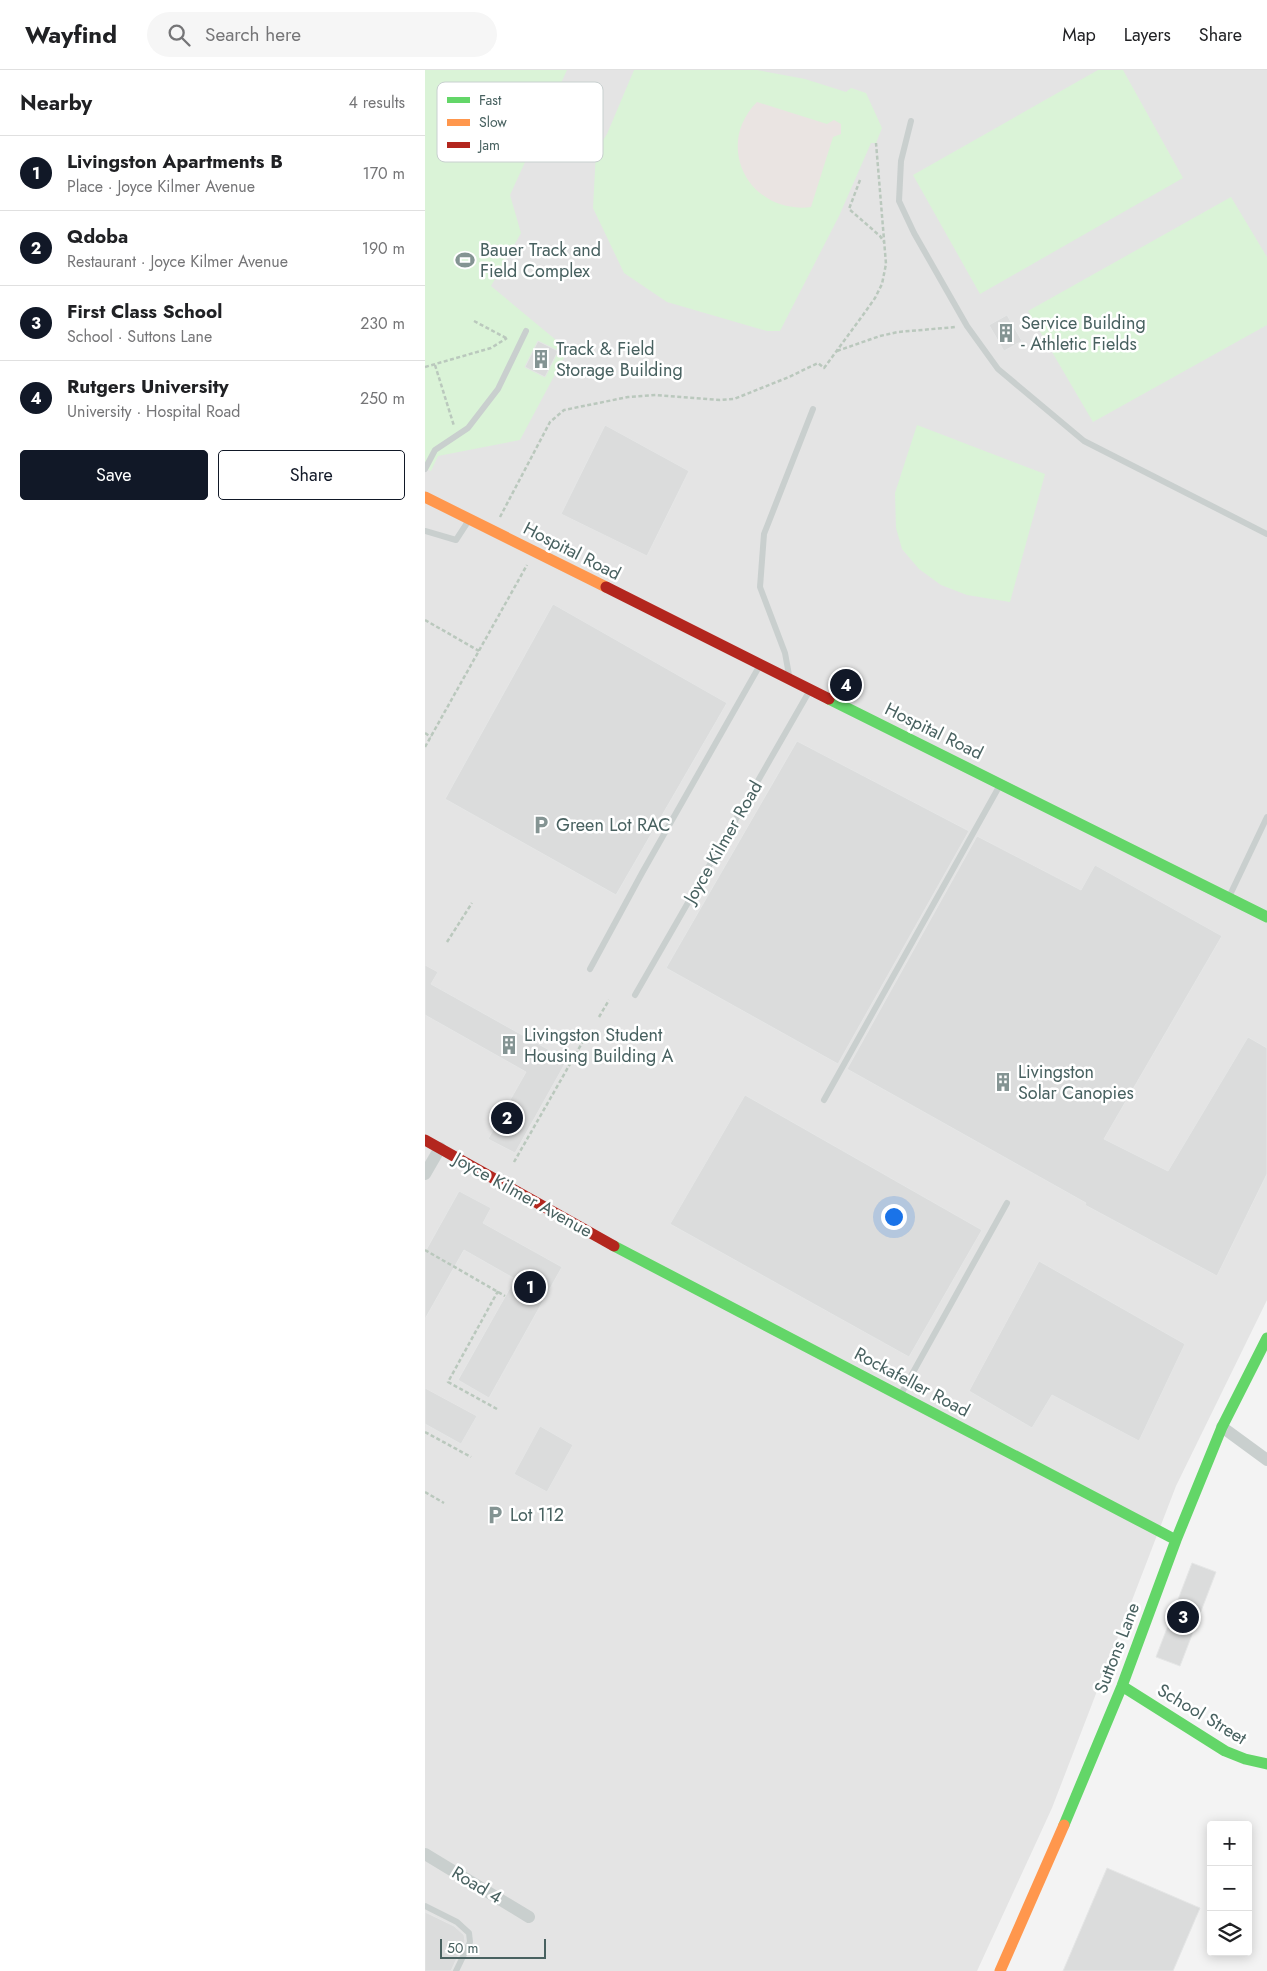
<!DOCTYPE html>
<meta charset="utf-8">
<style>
:root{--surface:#fff;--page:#f6f6f6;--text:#202124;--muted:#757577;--line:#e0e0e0;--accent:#111827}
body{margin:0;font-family:Jost,sans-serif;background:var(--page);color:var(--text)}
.controls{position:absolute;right:15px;bottom:15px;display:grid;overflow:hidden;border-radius:5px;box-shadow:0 2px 12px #0003}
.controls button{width:45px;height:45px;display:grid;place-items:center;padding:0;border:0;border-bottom:1px solid var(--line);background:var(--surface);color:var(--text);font:25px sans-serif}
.scale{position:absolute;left:15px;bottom:12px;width:106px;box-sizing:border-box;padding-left:5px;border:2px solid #486160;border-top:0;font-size:14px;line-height:18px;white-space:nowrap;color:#486160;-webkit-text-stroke:4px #fff;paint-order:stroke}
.you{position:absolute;left:468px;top:1146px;width:18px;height:18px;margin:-12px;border:4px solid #fff;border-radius:50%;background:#1a73e8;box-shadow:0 0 0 8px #1a73e833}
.badge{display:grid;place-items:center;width:32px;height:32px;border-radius:50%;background:var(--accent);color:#fff;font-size:16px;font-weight:700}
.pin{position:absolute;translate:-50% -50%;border:2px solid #fff;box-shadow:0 1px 5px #0006}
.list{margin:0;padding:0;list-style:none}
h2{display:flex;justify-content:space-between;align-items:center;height:65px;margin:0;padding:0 20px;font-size:21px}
h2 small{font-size:16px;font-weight:400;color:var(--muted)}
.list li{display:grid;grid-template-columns:32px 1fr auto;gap:15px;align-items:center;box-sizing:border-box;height:75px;padding:0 20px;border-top:1px solid var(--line)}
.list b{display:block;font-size:19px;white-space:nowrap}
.list p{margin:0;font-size:16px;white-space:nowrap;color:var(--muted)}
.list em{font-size:16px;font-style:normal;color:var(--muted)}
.actions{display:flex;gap:10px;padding:15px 20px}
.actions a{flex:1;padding:11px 0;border:1px solid var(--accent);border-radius:5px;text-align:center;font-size:18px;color:var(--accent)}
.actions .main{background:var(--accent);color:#fff}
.icon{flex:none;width:28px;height:28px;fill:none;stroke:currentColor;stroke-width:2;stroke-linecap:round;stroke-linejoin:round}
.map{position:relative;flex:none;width:842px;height:1901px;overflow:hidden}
header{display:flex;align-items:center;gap:30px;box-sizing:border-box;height:70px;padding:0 25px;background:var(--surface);border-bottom:1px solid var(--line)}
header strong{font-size:24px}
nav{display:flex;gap:28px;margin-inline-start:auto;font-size:18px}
.search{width:350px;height:45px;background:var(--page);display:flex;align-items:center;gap:12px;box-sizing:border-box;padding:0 18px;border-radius:28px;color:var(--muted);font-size:19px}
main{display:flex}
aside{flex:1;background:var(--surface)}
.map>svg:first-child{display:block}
</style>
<header>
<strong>Wayfind</strong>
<div class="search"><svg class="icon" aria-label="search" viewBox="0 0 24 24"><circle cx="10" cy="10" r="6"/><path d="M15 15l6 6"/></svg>Search here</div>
<nav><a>Map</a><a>Layers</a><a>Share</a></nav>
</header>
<main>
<aside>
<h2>Nearby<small>4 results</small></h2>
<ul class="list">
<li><span class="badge">1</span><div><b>Livingston Apartments B</b><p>Place · Joyce Kilmer Avenue</p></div><em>170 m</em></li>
<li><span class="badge">2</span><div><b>Qdoba</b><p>Restaurant · Joyce Kilmer Avenue</p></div><em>190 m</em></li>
<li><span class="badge">3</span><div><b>First Class School</b><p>School · Suttons Lane</p></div><em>230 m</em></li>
<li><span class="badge">4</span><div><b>Rutgers University</b><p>University · Hospital Road</p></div><em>250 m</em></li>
</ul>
<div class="actions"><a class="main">Save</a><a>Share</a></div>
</aside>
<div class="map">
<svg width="842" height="1901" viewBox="0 0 842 1901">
<rect width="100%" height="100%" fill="#f3f3f3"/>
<path fill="#e4e4e4" d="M 0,0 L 842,0 L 842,1230 L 751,1416 L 627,1738 L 552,1901 L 0,1901 Z"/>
<path fill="#daf3d7" d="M 0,0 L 142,0 L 85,125 L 96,163 L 66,216 L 143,280 L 95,370 L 13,386 L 6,401 L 0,398 Z
M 209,0 L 332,0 L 380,9 L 421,22 L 426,18 L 441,23 L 457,58 L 451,73 L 446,73 L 414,146 L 355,261 L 342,261 L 242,232 L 199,203 L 168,138 L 171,81 L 182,64 Z
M 673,0 L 698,0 L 758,108 L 555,224 L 488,105 Z
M 806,127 L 842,187 L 842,255 L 668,352 L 603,241 Z
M 492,355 L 620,404 L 585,532 L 542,525 L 516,515 L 494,499 L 477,479 L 471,458 L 470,423 Z"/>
<path fill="#eae4e2" d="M 332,32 L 402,54 L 409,50 L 416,54 L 416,64 L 408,67 L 386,137 C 325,145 288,76 332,32 Z"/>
<path fill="#dbdcdc" stroke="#e5e6e6" d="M 582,245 L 597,271 L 579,281 L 564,255 Z
M 113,271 L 133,281 L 120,307 L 100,297 Z
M 180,355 L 264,401 L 222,486 L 136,444 Z
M 128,534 L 302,633 L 191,825 L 20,729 Z
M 372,671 L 544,761 L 413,994 L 241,898 Z
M 552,766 L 656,820 L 670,795 L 797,866 L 679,1069 L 743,1101 L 823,967 L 842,978 L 842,1104 L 792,1206 L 660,1135 L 661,1133 L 422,999 Z
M 0,895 L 13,902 L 6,914 L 142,990 L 90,1083 L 63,1069 L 101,1002 L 0,945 Z
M 320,1025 L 557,1160 L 484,1287 L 245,1154 Z
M 34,1121 L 66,1138 L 58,1153 L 137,1197 L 64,1328 L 33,1310 L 90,1209 L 39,1180 L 0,1249 L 0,1182 Z
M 614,1191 L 760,1274 L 714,1371 L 627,1325 L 607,1358 L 544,1321 Z
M 0,1318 L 52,1346 L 36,1374 L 0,1354 Z
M 115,1356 L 148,1375 L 122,1422 L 89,1404 Z
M 767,1493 L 791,1502 L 755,1596 L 731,1587 Z
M 682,1798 L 775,1838 L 748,1901 L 638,1901 Z
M 0,1842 L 29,1856 L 39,1865 L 40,1871 L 26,1901 L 0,1901 Z"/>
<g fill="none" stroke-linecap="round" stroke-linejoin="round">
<path stroke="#bac8bd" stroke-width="2.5" stroke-dasharray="4 2.5" stroke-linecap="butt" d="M 435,110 L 424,139 L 455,166 L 459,172
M 49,251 L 83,269
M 412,281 L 455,266 L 473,262 L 531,257
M 10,295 L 29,356
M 0,297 L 66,278 L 82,268
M 75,447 L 125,352 L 139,340 L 203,327 L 231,325 L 295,330 L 309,329 L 364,307 L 393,293 L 399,298 L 438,245 L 450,228 L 457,214 L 461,194 L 451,73
M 0,550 L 54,581
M 0,663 L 6,667
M 0,677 L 102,495
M 22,872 L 47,833
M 174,947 L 184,930
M 89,1092 L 161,966
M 0,1180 L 80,1226
M 72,1339 L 23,1312 L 73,1221
M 0,1362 L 46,1387
M 0,1422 L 19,1433"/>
<path stroke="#c9cfce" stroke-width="6" d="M 486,51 L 476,91 L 474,131 L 489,163 L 542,256 L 573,299 L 659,371 L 842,464
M 0,399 L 10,380 L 43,358 L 73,319 L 101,261
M 0,461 L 31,470 L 44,450
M 364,605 L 360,583 L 335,517 L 339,464 L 388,339
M 804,827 L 842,747
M 165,899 L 217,803 L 335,595
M 210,925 L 385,620
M 399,1030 L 575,715
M 476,1324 L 582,1133
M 0,1836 L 32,1852 L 44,1863 L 45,1872 L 31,1901"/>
<path stroke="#c9cfce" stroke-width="12" d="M 0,1104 L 15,1078
M 797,1357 L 842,1390
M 0,1784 L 104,1847"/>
<path stroke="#63d668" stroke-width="11" d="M 404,629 L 842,847
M 189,1176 L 751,1470
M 697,1616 L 800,1681 L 820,1689 L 842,1694
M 639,1755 L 697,1616 L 751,1470 L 797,1357 L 842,1268"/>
<path stroke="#ff974d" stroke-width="11" d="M 0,427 L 181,517
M 575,1901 L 639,1755"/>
<path stroke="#b3261e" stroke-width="11" d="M 181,517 L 404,629
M 0,1070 L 189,1176"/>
</g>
<defs>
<g id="stadium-bare" transform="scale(1.5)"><path d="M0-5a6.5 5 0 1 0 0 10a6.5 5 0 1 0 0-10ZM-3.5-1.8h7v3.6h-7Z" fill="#849493" stroke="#fff" stroke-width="2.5" paint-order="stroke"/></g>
<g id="building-bare" transform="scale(1.5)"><path d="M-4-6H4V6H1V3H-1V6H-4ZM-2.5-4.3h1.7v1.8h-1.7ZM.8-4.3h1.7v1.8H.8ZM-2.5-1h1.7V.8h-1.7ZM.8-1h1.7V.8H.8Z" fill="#849493" stroke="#fff" stroke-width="2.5" paint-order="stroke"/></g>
<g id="parking-bare" transform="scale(1.5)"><path d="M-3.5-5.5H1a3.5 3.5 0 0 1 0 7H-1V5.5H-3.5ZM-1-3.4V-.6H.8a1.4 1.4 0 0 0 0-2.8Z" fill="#849493" stroke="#fff" stroke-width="2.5" paint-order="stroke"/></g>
</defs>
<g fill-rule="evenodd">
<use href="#stadium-bare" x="40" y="190"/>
<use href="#building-bare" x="581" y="263"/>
<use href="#building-bare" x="116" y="289"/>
<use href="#parking-bare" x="116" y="755"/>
<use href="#building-bare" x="84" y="975"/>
<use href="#building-bare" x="578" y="1012"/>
<use href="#parking-bare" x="70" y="1445"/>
</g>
<g text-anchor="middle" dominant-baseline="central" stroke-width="5" stroke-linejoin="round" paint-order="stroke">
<g font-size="18" fill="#486160" stroke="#fff" text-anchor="start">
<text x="55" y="180">Bauer Track and<tspan x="55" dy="21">Field Complex</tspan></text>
<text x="596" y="253">Service Building<tspan x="596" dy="21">- Athletic Fields</tspan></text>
<text x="131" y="279">Track &amp; Field<tspan x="131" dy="21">Storage Building</tspan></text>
<text x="131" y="755">Green Lot RAC</text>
<text x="99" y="965">Livingston Student<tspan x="99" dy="21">Housing Building A</tspan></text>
<text x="593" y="1002">Livingston<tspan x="593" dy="21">Solar Canopies</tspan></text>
<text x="85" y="1445">Lot 112</text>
</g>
<g font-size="18" fill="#486160" stroke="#fff">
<text transform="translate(147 481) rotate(27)">Hospital Road</text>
<text transform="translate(509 661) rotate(26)">Hospital Road</text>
<text transform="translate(298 772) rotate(-60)">Joyce Kilmer Road</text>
<text transform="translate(98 1125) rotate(29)">Joyce Kilmer Avenue</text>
<text transform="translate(487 1312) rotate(28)">Rockafeller Road</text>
<text transform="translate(692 1578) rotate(-69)">Suttons Lane</text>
<text transform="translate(777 1644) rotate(31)">School Street</text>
<text transform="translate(52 1815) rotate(31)">Road 4</text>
</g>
</g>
<rect x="12" y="12" width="166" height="80" rx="8" fill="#fff" stroke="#c8d0cf" stroke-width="1"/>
<rect x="22" y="27" width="23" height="6" fill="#63d668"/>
<rect x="22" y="49" width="23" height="7" fill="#ff974d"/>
<rect x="22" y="72" width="23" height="6" fill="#b3261e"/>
<g font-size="14" fill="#486160">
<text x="54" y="35">Fast</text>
<text x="54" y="57">Slow</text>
<text x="54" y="80">Jam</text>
</g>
</svg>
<div class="controls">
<button>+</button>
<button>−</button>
<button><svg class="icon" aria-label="layers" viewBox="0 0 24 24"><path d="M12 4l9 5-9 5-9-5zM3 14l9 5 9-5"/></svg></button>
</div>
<div class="scale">50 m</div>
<div class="you"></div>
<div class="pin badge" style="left:105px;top:1217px">1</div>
<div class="pin badge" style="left:82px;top:1048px">2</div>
<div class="pin badge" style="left:758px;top:1547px">3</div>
<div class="pin badge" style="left:421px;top:615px">4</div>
</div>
</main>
